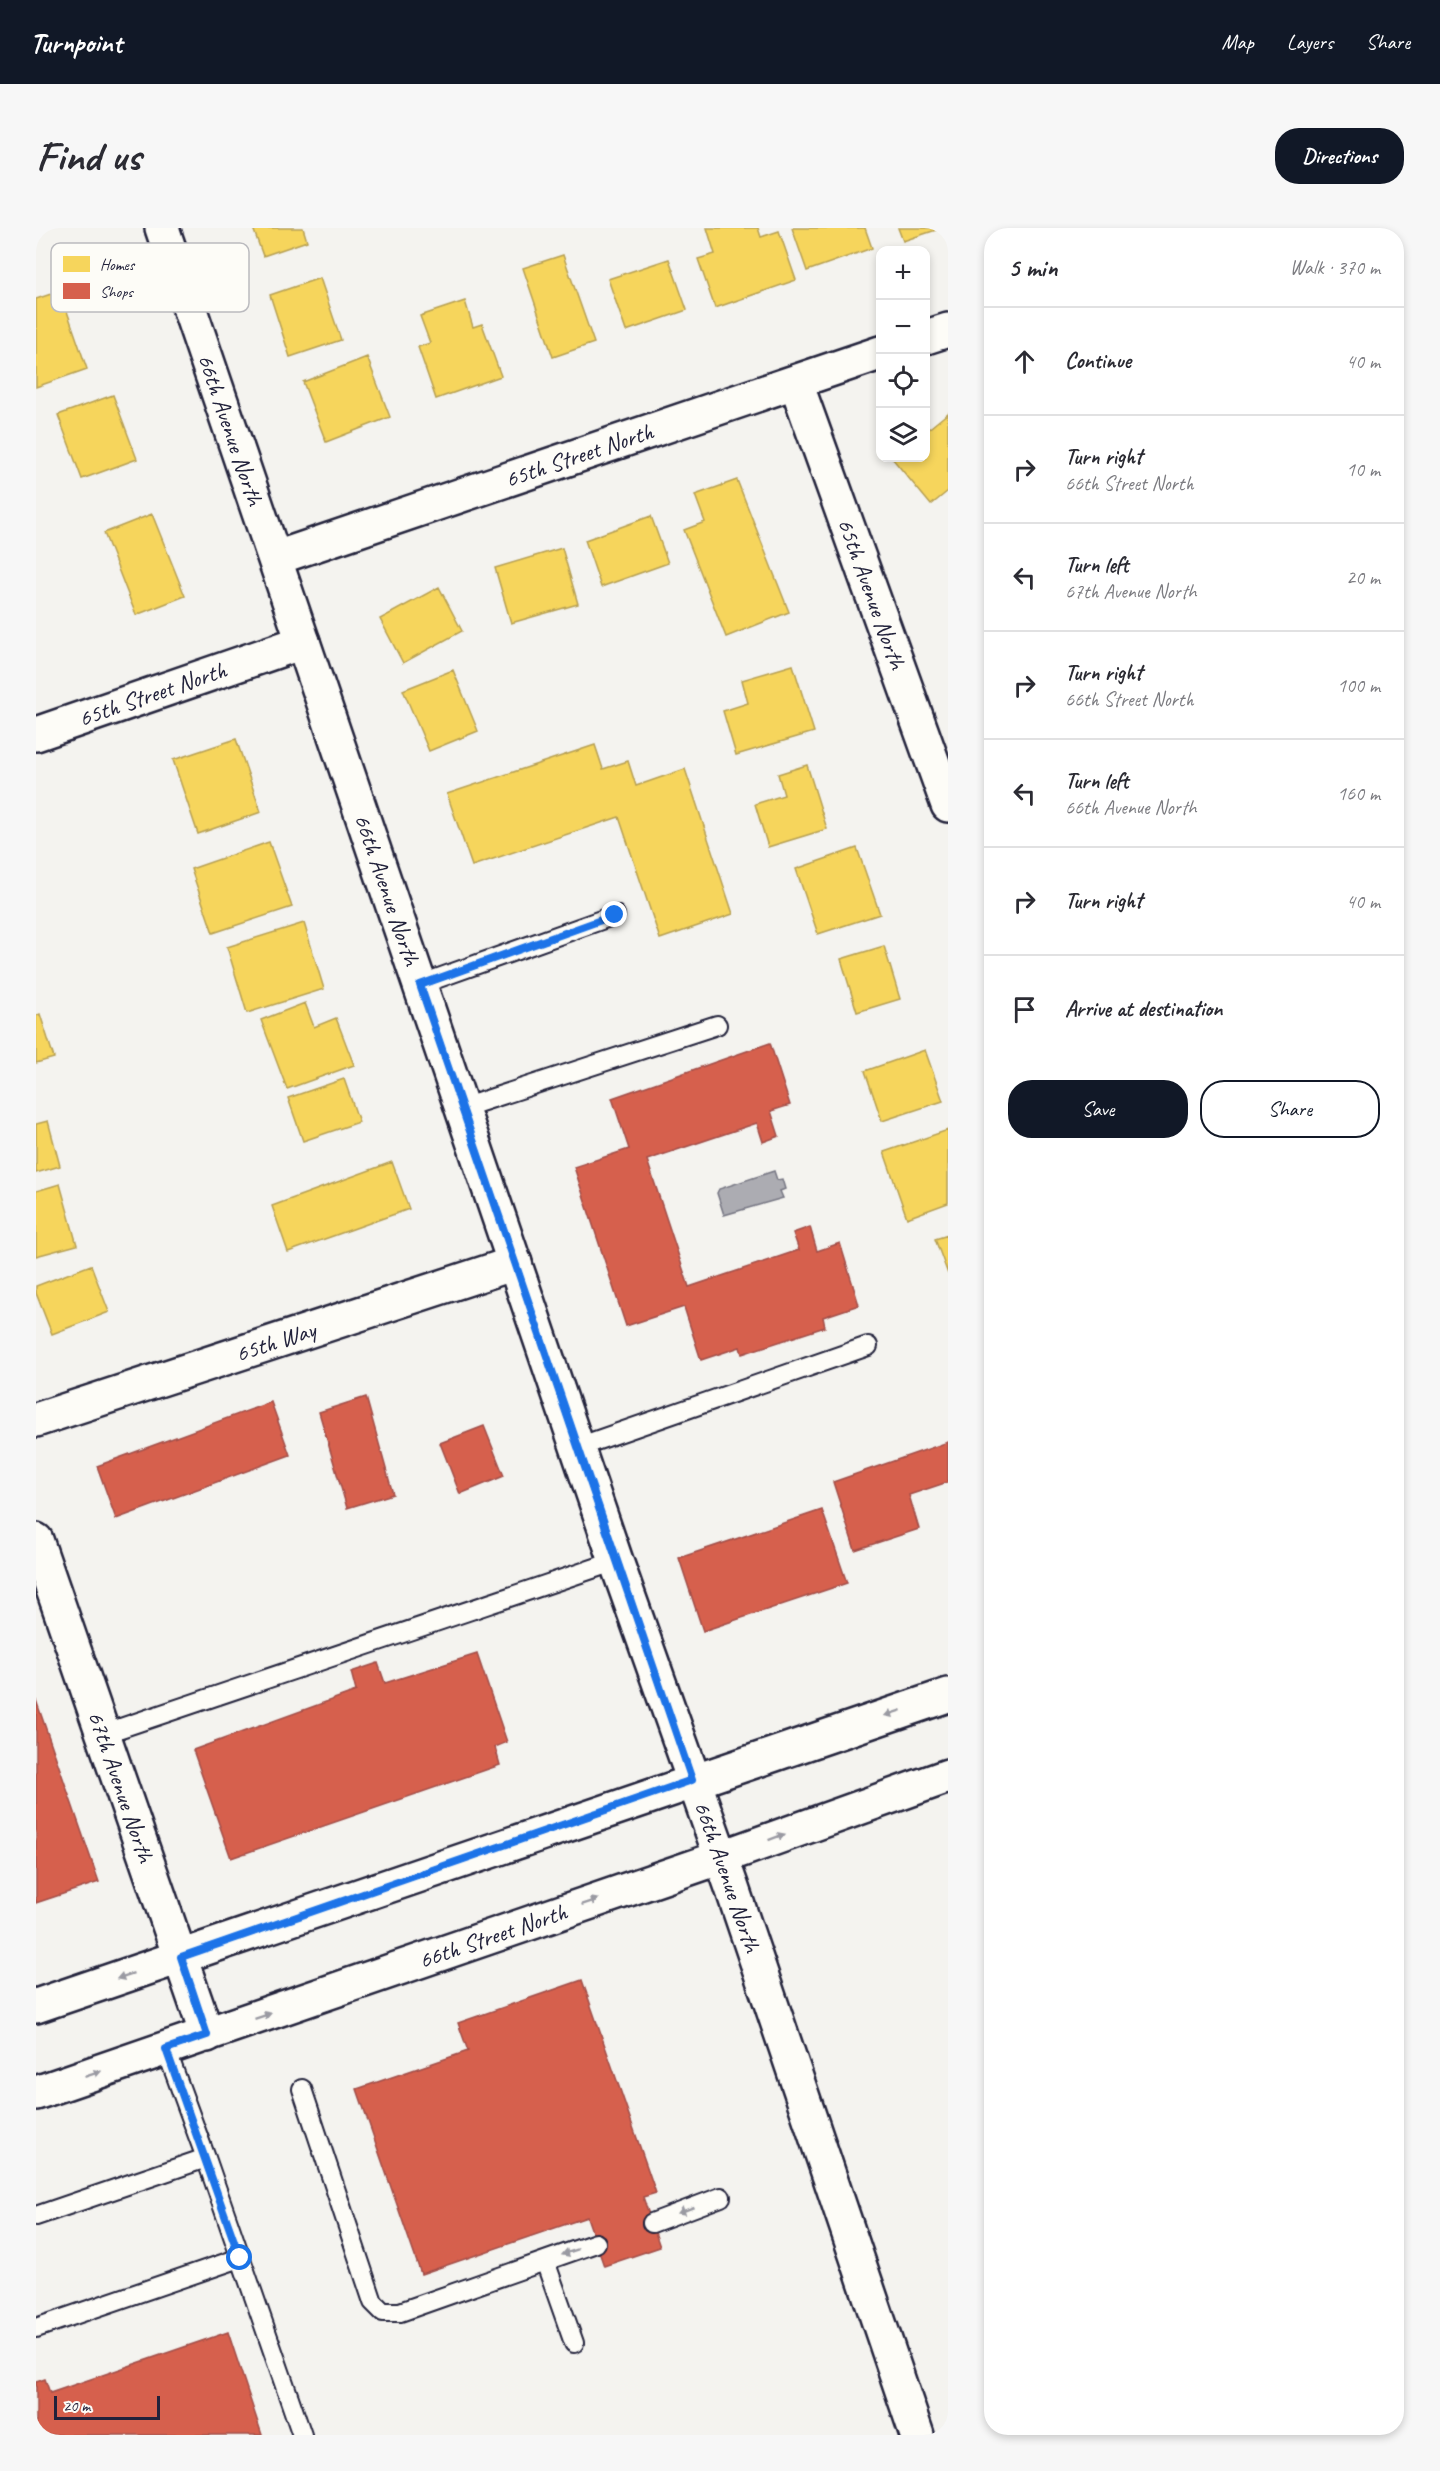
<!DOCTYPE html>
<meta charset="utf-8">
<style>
:root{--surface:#fff;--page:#f7f7f7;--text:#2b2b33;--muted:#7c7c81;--line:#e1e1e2;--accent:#111827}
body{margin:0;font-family:Caveat,sans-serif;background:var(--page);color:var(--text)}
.controls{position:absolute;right:18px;top:18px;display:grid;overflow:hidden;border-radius:12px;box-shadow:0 3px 9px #0003}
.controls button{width:54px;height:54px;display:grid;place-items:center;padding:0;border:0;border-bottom:2px solid var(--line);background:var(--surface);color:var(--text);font:30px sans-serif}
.scale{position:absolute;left:18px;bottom:15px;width:106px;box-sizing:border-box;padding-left:6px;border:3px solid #22223b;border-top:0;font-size:16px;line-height:21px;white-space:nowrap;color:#22223b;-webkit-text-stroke:4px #fdfcf7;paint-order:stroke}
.stop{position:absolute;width:18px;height:18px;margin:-14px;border:4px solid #1a73e8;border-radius:50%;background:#fff}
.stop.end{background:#1a73e8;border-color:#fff;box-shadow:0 2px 6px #0008}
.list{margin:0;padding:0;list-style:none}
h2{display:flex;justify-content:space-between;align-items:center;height:78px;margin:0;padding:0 24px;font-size:26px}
h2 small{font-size:20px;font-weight:400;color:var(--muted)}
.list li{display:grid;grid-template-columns:39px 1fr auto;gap:18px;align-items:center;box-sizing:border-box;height:108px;padding:0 24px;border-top:2px solid var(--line)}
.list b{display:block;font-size:22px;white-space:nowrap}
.list p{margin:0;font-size:20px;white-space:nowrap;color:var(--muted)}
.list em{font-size:20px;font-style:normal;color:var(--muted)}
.actions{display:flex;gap:12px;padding:18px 24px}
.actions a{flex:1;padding:14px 0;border:2px solid var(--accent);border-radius:24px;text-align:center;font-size:21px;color:var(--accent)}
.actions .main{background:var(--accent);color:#fff}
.icon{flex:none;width:33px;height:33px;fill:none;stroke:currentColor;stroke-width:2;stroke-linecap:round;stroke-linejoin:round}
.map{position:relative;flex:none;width:912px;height:2207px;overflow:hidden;border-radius:24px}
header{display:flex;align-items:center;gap:36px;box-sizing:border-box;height:84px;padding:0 30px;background:var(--accent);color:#fff}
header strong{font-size:28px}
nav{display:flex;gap:33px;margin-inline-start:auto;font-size:21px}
.intro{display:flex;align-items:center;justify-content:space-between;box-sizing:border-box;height:144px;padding:0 36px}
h1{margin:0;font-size:42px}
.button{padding:15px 27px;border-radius:24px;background:var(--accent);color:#fff;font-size:21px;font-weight:700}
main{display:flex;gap:36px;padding:0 36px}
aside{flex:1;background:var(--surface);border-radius:24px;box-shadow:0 3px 9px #0003}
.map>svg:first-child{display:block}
</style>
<header>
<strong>Turnpoint</strong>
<nav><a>Map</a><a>Layers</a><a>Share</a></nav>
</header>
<div class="intro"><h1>Find us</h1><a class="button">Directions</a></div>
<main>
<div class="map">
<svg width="912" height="2207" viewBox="0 0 912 2207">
<rect width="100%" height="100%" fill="#f4f3ef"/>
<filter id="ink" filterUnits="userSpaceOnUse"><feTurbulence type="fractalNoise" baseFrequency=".0167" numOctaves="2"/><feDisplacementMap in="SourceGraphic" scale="12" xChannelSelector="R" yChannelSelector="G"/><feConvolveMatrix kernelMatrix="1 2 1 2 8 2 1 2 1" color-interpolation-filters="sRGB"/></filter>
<g filter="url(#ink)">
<path fill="#acacb2" stroke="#757582" stroke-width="1.5" d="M 738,943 L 741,952 L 746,951 L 749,961 L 744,963 L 747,970 L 688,987 L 681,965 L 683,961 Z"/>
<path fill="#f6d55c" stroke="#b69f52" stroke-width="1.5" d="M 217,0 L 267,0 L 271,13 L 227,28 Z
M 671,0 L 722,0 L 725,9 L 743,3 L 760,52 L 679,80 L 662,31 L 679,26 Z
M 756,0 L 829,0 L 836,20 L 771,43 Z
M 862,0 L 906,0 L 867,13 Z
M 527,27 L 558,115 L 517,129 L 487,40 Z
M 633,31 L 651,82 L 590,103 L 572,51 Z
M 284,50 L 305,112 L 254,129 L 234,67 Z
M 24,63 L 51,141 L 0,159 L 0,71 Z
M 429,73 L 437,99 L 446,96 L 465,148 L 400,171 L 382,119 L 394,115 L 384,88 Z
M 331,129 L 354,189 L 290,214 L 267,154 Z
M 77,167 L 101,231 L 46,251 L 22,187 Z
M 912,185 L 912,263 L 895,277 L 856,230 L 890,230 L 890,203 Z
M 701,252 L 753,384 L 690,409 L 648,302 L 669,294 L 659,267 Z
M 116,286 L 149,368 L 100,387 L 68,305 Z
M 615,288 L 632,335 L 565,359 L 549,312 Z
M 526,320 L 542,376 L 475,395 L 459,340 Z
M 403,359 L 426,403 L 367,435 L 344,391 Z
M 757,437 L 778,504 L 700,527 L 687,483 L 712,475 L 706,452 Z
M 417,442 L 442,503 L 393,523 L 367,462 Z
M 200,511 L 225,584 L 162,606 L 137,532 Z
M 559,517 L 567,541 L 592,533 L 600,558 L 649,541 L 697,686 L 624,711 L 583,589 L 436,638 L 411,566 Z
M 771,537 L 791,601 L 732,619 L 719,576 L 748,567 L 742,546 Z
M 233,614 L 256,679 L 177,705 L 155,641 Z
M 821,620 L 844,686 L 782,706 L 760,641 Z
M 268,695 L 288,761 L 211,785 L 191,719 Z
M 848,718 L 864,771 L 821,784 L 805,731 Z
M 269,775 L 278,799 L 300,790 L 318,837 L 251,861 L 225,792 Z
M 4,786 L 18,830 L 0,835 L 0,788 Z
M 889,822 L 907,873 L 846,893 L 829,843 Z
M 308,851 L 323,894 L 267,913 L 252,870 Z
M 12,893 L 24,938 L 0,945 L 0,896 Z
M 912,902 L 912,975 L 871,990 L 848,924 Z
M 356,934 L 373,981 L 252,1024 L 236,978 Z
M 24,956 L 41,1017 L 0,1028 L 0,963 Z
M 912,1007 L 912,1046 L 899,1011 Z
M 55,1037 L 73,1084 L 16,1106 L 0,1065 L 0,1058 Z"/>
<path fill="#d6604d" stroke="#a04d48" stroke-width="1.5" d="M 734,815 L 754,877 L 735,883 L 743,908 L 727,914 L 721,895 L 611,932 L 653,1059 L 763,1022 L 757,1005 L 774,999 L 781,1023 L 804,1015 L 823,1077 L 787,1089 L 789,1099 L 706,1126 L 704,1119 L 665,1132 L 648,1079 L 590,1098 L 538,939 L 593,921 L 576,870 Z
M 330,1169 L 357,1266 L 311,1280 L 283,1184 Z
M 235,1174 L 254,1227 L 80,1291 L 61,1238 Z
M 448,1198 L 468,1248 L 424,1266 L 404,1215 Z
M 912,1214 L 912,1254 L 873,1267 L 883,1301 L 819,1322 L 797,1254 Z
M 786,1282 L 811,1355 L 667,1403 L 643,1330 Z
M 441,1426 L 471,1514 L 459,1519 L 464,1537 L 195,1630 L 157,1522 L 320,1463 L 315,1444 L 342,1435 L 349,1455 Z
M 0,1472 L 63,1654 L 0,1675 Z
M 546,1752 L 620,1965 L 607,1969 L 624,2019 L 568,2038 L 551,1989 L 385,2046 L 321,1861 L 432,1823 L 422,1795 Z
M 192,2104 L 226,2207 L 0,2207 L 0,2154 L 9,2151 L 14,2165 Z"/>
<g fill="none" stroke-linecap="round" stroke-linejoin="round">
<g stroke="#22223b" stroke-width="22">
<path id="lane" d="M 383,757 L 579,687
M 426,880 L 681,797
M 542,1219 L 832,1118
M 67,1506 L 580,1333
M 266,1861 L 337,2074 L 347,2084 L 364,2084 L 560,2015
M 170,1930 L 266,2207
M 0,1988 L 170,1930 L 130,1821
M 616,1995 L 685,1969
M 509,2033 L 538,2115
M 0,2100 L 204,2030"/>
</g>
<g stroke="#22223b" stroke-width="38">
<g id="street">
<path id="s1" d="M 126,0 L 580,1333 L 695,1657 L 881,2207"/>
<path d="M 890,109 L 912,102"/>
<path id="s2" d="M 760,155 L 912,577"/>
<path id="s3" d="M 240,330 L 844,125"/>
<path id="s4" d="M 0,506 L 267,414"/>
<path id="s5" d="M 0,1192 L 479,1035"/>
<path id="s6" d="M 0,1312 L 171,1807"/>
</g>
</g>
<g stroke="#22223b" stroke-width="38">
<g id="primary">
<path d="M 0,1778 L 912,1467"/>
<path id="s7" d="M 0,1865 L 686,1629 L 912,1548"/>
</g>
</g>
<use href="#lane" stroke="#fdfcf7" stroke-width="18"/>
<use href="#street" stroke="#fdfcf7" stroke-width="33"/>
<use href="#primary" stroke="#fdfcf7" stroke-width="33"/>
</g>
<defs><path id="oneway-solid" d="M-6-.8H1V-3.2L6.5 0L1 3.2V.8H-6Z" transform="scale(1.5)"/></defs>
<g fill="#9a9aa2">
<use href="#oneway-solid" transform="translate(857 1485) rotate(162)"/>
<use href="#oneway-solid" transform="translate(741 1609) rotate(-20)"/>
<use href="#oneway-solid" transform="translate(554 1674) rotate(-19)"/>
<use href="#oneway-solid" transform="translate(89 1748) rotate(161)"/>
<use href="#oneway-solid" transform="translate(227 1788) rotate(-19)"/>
<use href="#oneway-solid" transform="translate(57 1846) rotate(-19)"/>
<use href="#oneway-solid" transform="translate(650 1982) rotate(159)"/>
<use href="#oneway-solid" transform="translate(534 2024) rotate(161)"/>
</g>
</g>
<g fill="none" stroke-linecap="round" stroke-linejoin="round" filter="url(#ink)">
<path stroke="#1a73e8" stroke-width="8" d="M 204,2030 L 130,1821 L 171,1807 L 145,1729 L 656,1552 L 384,757 L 579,687"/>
</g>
<g text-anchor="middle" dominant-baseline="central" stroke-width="6" stroke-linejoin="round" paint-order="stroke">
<g font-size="24" fill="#22223b" stroke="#fdfcf7">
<text stroke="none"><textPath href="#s1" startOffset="213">66th Avenue North</textPath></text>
<text stroke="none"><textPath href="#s3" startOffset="320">65th Street North</textPath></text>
<text stroke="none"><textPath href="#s2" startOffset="224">65th Avenue North</textPath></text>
<text stroke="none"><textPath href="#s4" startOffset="123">65th Street North</textPath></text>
<text stroke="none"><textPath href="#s1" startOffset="699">66th Avenue North</textPath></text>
<text stroke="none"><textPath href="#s5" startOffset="252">65th Way</textPath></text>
<text stroke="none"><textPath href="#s6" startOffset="261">67th Avenue North</textPath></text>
<text stroke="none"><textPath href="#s1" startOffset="1743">66th Avenue North</textPath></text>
<text stroke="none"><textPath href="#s7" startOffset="483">66th Street North</textPath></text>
</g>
</g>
<rect x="15" y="15" width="198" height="69" rx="9" fill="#fdfcf7" stroke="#bbbbbf" stroke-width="1.5"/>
<rect x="27" y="28" width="27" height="16" fill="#f6d55c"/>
<rect x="27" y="55" width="27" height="16" fill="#d6604d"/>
<g font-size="16" fill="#22223b">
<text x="64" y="42">Homes</text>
<text x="64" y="69">Shops</text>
</g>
</svg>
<div class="controls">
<button>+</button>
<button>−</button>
<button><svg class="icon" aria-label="locate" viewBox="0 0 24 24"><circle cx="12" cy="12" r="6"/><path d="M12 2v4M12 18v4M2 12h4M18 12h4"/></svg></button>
<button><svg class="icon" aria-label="layers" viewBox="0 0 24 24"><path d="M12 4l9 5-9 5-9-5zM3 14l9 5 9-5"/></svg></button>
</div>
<div class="scale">20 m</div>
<div class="stop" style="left:204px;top:2030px"></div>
<div class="stop end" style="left:579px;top:687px"></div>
</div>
<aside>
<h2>5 min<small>Walk · 370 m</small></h2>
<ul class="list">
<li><svg class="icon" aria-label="ahead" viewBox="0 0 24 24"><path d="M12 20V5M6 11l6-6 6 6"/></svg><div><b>Continue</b></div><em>40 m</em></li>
<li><svg class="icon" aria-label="right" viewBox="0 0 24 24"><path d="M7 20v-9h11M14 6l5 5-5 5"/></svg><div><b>Turn right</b><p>66th Street North</p></div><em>10 m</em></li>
<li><svg class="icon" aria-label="left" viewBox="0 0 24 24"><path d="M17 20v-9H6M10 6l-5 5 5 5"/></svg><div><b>Turn left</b><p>67th Avenue North</p></div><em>20 m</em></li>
<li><svg class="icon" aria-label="right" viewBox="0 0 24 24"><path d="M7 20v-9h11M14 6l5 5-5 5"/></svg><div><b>Turn right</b><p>66th Street North</p></div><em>100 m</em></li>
<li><svg class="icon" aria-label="left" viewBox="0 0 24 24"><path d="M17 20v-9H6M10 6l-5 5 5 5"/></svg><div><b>Turn left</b><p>66th Avenue North</p></div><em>160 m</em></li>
<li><svg class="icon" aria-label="right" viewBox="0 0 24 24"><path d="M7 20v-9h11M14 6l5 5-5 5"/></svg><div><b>Turn right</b></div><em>40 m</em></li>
<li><svg class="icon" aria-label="arrive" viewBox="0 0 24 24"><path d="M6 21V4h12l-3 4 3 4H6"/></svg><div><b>Arrive at destination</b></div></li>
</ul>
<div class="actions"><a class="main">Save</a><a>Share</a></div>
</aside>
</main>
